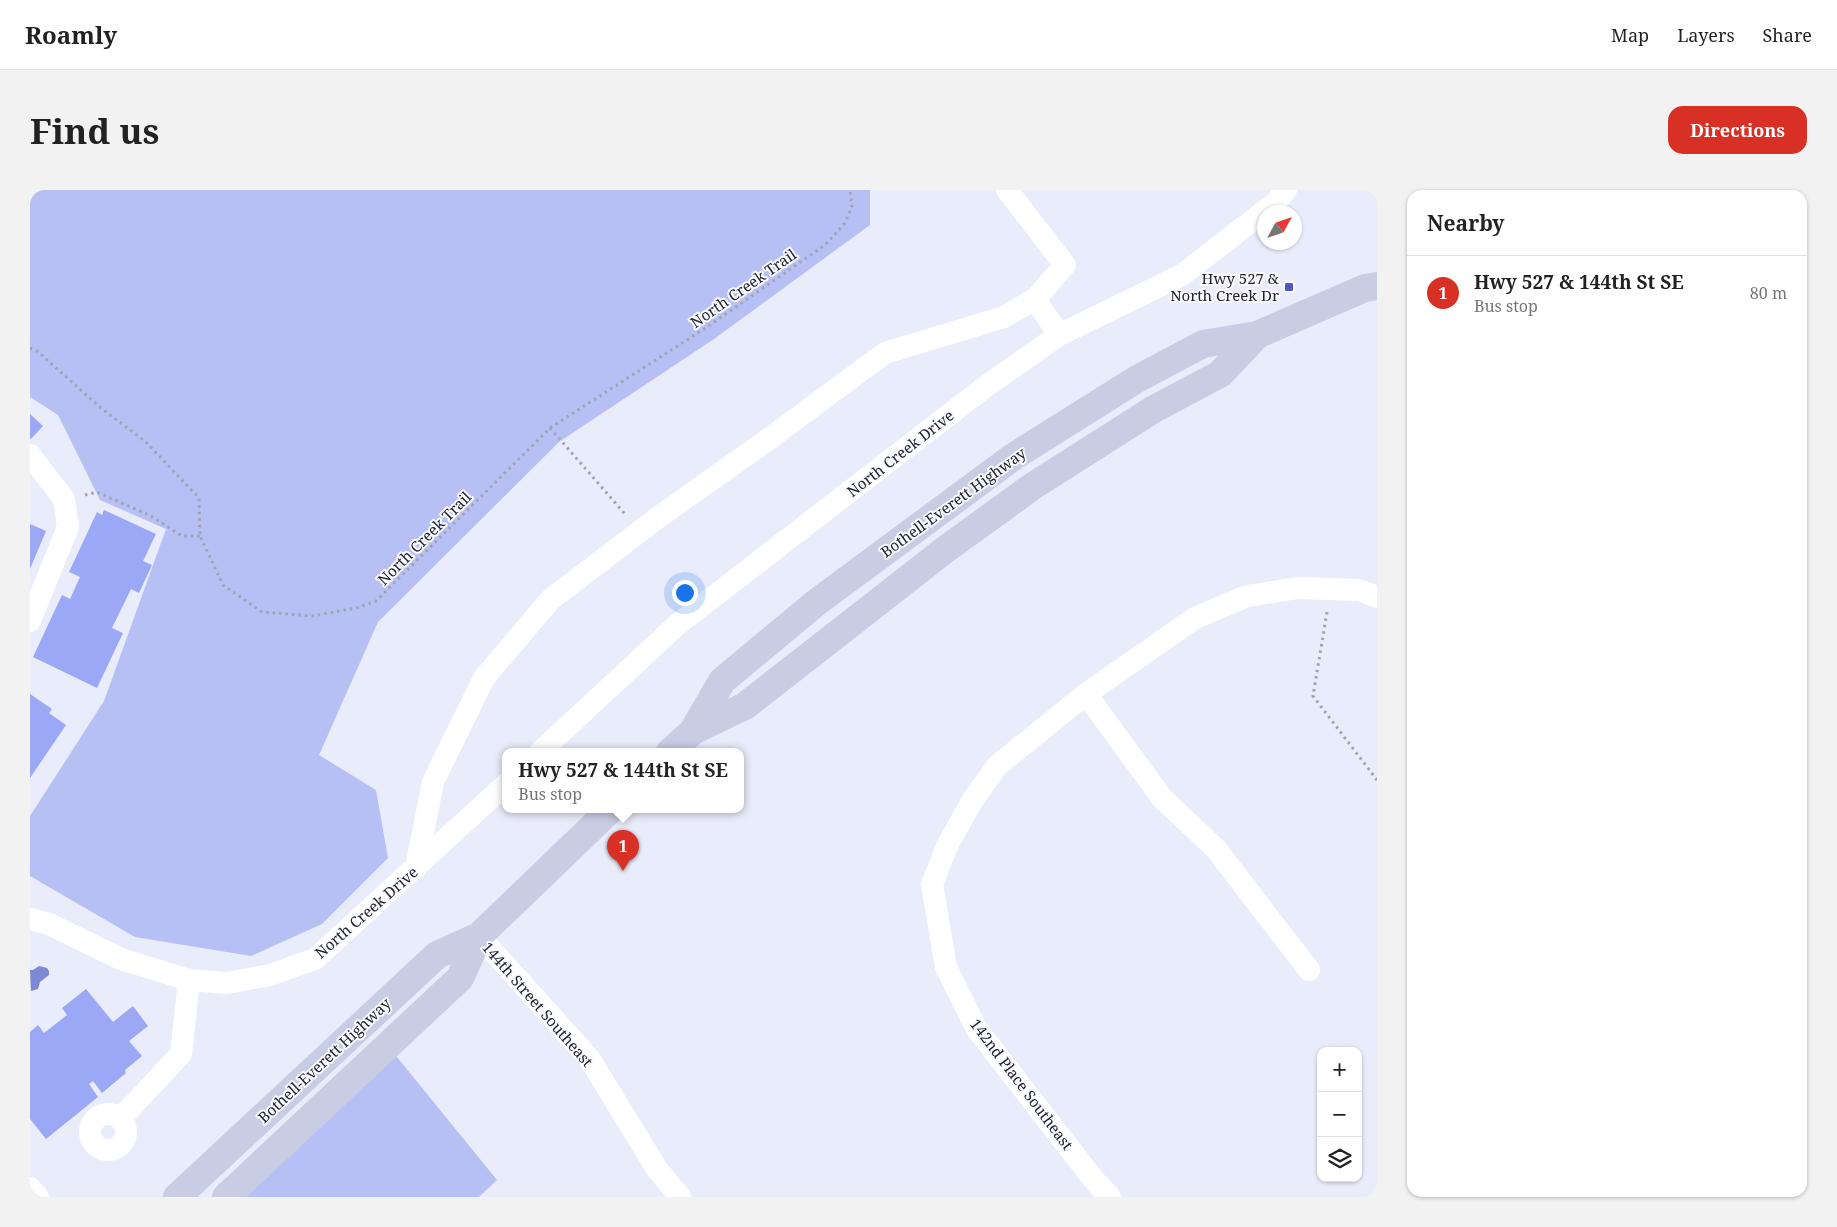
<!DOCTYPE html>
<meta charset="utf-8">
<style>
:root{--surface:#fff;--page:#f2f2f2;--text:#222;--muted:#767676;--line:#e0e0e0;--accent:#d93025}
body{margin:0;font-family:"Noto Serif",serif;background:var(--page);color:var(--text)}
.controls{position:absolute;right:15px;bottom:15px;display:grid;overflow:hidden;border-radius:10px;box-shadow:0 1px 4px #0004}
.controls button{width:45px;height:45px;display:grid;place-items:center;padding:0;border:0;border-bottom:1px solid var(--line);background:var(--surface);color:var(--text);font:25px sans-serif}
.compass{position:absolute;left:1227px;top:15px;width:45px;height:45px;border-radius:50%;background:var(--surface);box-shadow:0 1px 4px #0004;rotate:50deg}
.you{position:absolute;left:654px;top:402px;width:18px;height:18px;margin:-12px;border:4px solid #fff;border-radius:50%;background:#1a73e8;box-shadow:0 0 0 8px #1a73e833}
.badge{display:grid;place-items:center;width:32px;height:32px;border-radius:50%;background:var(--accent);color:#fff;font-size:16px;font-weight:700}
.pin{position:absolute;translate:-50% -41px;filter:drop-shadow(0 1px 2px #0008)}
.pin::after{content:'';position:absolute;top:26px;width:18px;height:15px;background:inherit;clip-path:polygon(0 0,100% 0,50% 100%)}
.popup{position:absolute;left:472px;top:558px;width:242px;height:65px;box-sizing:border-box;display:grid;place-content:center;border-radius:10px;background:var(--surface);filter:drop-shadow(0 1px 4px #0005);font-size:16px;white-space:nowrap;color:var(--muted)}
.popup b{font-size:19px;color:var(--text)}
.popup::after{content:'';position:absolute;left:50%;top:100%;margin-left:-10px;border:10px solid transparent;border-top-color:var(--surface)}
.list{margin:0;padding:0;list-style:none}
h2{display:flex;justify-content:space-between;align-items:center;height:65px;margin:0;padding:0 20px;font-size:21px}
h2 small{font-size:16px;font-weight:400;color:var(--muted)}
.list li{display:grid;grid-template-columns:32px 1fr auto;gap:15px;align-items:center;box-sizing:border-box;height:75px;padding:0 20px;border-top:1px solid var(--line)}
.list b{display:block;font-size:19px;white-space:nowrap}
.list p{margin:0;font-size:16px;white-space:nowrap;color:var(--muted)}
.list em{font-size:16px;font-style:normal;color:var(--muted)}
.icon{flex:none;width:28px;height:28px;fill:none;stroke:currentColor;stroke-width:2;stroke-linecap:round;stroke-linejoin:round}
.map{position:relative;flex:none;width:1347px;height:1007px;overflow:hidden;border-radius:15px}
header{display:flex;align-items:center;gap:30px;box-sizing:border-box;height:70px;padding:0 25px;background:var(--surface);border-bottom:1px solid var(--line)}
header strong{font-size:24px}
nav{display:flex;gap:28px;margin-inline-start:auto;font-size:18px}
.intro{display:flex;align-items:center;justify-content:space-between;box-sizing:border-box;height:120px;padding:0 30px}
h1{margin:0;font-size:35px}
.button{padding:12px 22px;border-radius:15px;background:var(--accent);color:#fff;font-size:18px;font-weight:700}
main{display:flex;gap:30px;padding:0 30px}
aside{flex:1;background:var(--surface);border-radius:15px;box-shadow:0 1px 4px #0004}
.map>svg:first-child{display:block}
</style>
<header>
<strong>Roamly</strong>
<nav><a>Map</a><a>Layers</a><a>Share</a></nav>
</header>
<div class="intro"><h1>Find us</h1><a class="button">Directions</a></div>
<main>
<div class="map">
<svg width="1347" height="1007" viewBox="0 0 1347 1007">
<rect width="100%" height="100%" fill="#e9ecfb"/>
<path fill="#b6c0f5" d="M 0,0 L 840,0 L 840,35 L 684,149 L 529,252 L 348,432 L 289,565 L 346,600 L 358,668 L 292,734 L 221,766 L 105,747 L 0,686 L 0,626 L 74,511 L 136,339 L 70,310 L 28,225 L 0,207 Z
M 358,856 L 467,990 L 449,1007 L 196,1007 Z"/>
<path fill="#7d89d4" d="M 9,776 L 17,778 L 19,781 L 19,785 L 10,792 L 8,799 L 1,801 L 0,780 L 3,780 Z"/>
<path fill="#9ba8f6" d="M 0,224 L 13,236 L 1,249 L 0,248 Z
M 74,320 L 126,344 L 113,371 L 122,375 L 109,403 L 101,399 L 82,438 L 93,443 L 67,498 L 3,467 L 32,405 L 40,409 L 50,387 L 39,382 L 67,322 L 72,325 Z
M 0,334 L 16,341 L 0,379 Z
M 0,504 L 22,519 L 19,523 L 36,535 L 0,588 Z
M 56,799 L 83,832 L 103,816 L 118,836 L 99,851 L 112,866 L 95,880 L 96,883 L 72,903 L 63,891 L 59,894 L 68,907 L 16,949 L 0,929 L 0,842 L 8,835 L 14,843 L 37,825 L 32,818 Z"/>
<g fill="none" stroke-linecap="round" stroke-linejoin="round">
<path stroke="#a1a3b0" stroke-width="3" stroke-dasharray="2.5 4" stroke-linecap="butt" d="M 0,158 L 7,161 L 71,218 L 116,252 L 169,308 L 170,346 L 193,395 L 232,422 L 282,426 L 326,418 L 346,411 L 520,238 L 677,137 L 795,55 L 815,33 L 822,16 L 820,0
M 520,238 L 595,324
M 55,305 L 67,302 L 121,326 L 152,346 L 170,346
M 1297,422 L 1283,506 L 1347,590"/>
<path stroke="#fff" stroke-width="22" d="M 977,0 L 1035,75 L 1005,109
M 0,265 L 34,309 L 38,337 L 0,431
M 1056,504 L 1132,608 L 1186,659 L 1279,780
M 510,562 L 648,434 L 955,197 L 1029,145 L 1152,85 L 1245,13 L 1256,0
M 386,678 L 403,592 L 454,488 L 520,410 L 626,329 L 736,251 L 855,163 L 974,127 L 1005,109 L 1029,145
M 0,729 L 19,734 L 91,769 L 159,790 L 197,793 L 240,785 L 285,769 L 476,594
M 449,746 L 559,868 L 627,979 L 650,1007
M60 942a18 18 0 1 1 36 0a18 18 0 1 1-36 0Z
M 91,928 L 151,864 L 159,790
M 0,998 L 8,1007
M 1080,1007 L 1064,990 L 946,838 L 916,777 L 902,695 L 917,656 L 942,611 L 967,576 L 1056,504 L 1165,428 L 1217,406 L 1268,398 L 1329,400 L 1347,407"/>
<path stroke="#c9cde4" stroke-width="28" d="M 663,541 L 715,516 L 916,359 L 1003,296 L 1124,219 L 1190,184 L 1227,145
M 640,562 L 663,541 L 692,491 L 787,412 L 983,267 L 1107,189 L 1173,154 L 1227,145 L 1335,98 L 1347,96
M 147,1007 L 407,765 L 449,746 L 580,620
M 196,1007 L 430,788 L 449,746"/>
</g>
<rect fill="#5055cb" stroke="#f9faff" stroke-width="2" x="1254" y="92" width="10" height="10" rx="2.5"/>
<g text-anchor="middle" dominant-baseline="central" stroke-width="4" stroke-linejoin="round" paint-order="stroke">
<g font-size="15" fill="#22232c" stroke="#f9faff" text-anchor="end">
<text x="1249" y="88">Hwy 527 &amp;<tspan x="1249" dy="17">North Creek Dr</tspan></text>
</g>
<g font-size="15" fill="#22232c" stroke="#f9faff">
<text transform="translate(713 98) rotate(-35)">North Creek Trail</text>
<text transform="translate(870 263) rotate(-38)">North Creek Drive</text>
<text transform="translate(923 312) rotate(-36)">Bothell-Everett Highway</text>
<text transform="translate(394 348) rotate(-45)">North Creek Trail</text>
<text transform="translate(336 722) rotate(-41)">North Creek Drive</text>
<text transform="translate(508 814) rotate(49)">144th Street Southeast</text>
<text transform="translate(294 870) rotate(-43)">Bothell-Everett Highway</text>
<text transform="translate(992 894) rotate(53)">142nd Place Southeast</text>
</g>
</g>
</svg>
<div class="controls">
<button>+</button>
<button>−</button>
<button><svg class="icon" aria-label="layers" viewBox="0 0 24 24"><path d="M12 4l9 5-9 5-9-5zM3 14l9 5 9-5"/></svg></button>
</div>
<svg class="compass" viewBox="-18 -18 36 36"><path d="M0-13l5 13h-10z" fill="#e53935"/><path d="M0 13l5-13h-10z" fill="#767676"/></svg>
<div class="you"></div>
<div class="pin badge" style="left:593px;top:681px">1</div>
<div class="popup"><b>Hwy 527 &amp; 144th St SE</b>Bus stop</div>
</div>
<aside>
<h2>Nearby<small></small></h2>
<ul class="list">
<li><span class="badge">1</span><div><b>Hwy 527 &amp; 144th St SE</b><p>Bus stop</p></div><em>80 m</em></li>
</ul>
</aside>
</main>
